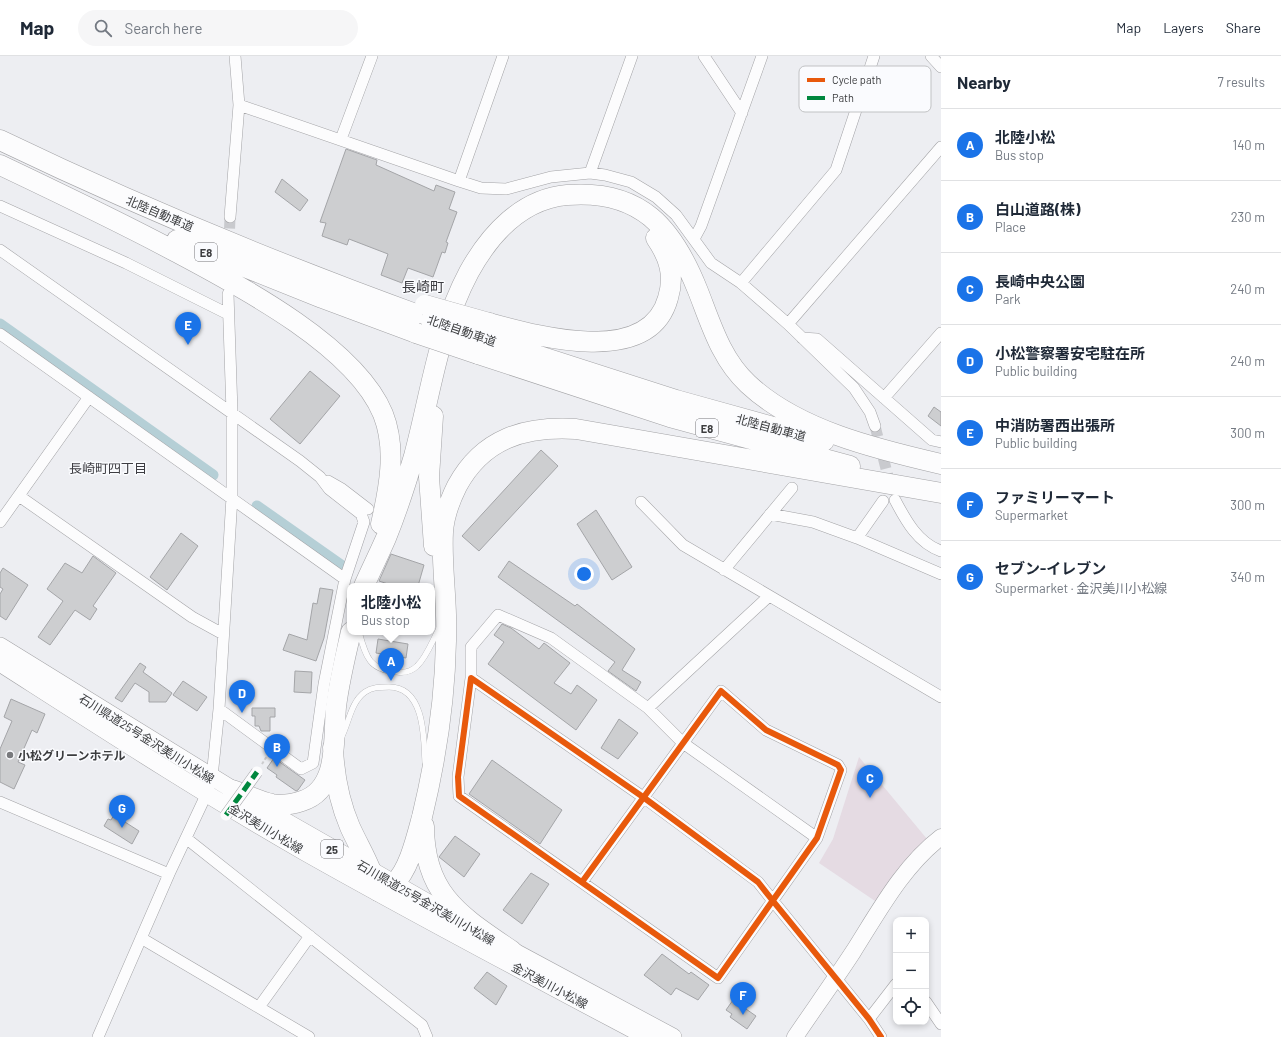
<!DOCTYPE html>
<meta charset="utf-8">
<style>
:root{--surface:#fff;--page:#f6f6f7;--text:#1f2937;--muted:#747a83;--line:#e0e1e3;--accent:#1a73e8}
body{margin:0;font-family:Barlow,"Noto Sans JP",sans-serif;background:var(--page);color:var(--text)}
.controls{position:absolute;right:12px;bottom:12px;display:grid;overflow:hidden;border-radius:8px;box-shadow:0 2px 6px #0003}
.controls button{width:36px;height:36px;display:grid;place-items:center;padding:0;border:0;border-bottom:1px solid var(--line);background:var(--surface);color:var(--text);font:20px sans-serif}
.you{position:absolute;left:584px;top:518px;width:14px;height:14px;margin:-10px;border:3px solid #fff;border-radius:50%;background:#1a73e8;box-shadow:0 0 0 6px #1a73e833}
.badge{display:grid;place-items:center;width:26px;height:26px;border-radius:50%;background:var(--accent);color:#fff;font-size:13px;font-weight:700}
.pin{position:absolute;translate:-50% -33px;filter:drop-shadow(0 1px 2px #0008)}
.pin::after{content:'';position:absolute;top:21px;width:14px;height:12px;background:inherit;clip-path:polygon(0 0,100% 0,50% 100%)}
.popup{position:absolute;left:347px;top:527px;width:88px;height:52px;box-sizing:border-box;display:grid;place-content:center;border-radius:8px;background:var(--surface);filter:drop-shadow(0 1px 3px #0005);font-size:13px;white-space:nowrap;color:var(--muted)}
.popup b{font-size:15px;color:var(--text)}
.popup::after{content:'';position:absolute;left:50%;top:100%;margin-left:-8px;border:8px solid transparent;border-top-color:var(--surface)}
.list{margin:0;padding:0;list-style:none}
h2{display:flex;justify-content:space-between;align-items:center;height:52px;margin:0;padding:0 16px;font-size:17px}
h2 small{font-size:13px;font-weight:400;color:var(--muted)}
.list li{display:grid;grid-template-columns:26px 1fr auto;gap:12px;align-items:center;box-sizing:border-box;height:72px;padding:0 16px;border-top:1px solid var(--line)}
.list b{display:block;font-size:15px;white-space:nowrap}
.list p{margin:0;font-size:13px;white-space:nowrap;color:var(--muted)}
.list em{font-size:13px;font-style:normal;color:var(--muted)}
.icon{flex:none;width:22px;height:22px;fill:none;stroke:currentColor;stroke-width:2;stroke-linecap:round;stroke-linejoin:round}
.map{position:relative;flex:none;width:941px;height:981px;overflow:hidden}
header{display:flex;align-items:center;gap:24px;box-sizing:border-box;height:56px;padding:0 20px;background:var(--surface);border-bottom:1px solid var(--line)}
header strong{font-size:19px}
nav{display:flex;gap:22px;margin-inline-start:auto;font-size:14px}
.search{width:280px;height:36px;background:var(--page);display:flex;align-items:center;gap:10px;box-sizing:border-box;padding:0 14px;border-radius:22px;color:var(--muted);font-size:15px}
main{display:flex}
aside{flex:1;background:var(--surface)}
.map>svg:first-child{display:block}
</style>
<header>
<strong>Map</strong>
<div class="search"><svg class="icon" aria-label="search" viewBox="0 0 24 24"><circle cx="10" cy="10" r="6"/><path d="M15 15l6 6"/></svg>Search here</div>
<nav><a>Map</a><a>Layers</a><a>Share</a></nav>
</header>
<main>
<div class="map">
<svg width="941" height="981" viewBox="0 0 941 981">
<rect width="100%" height="100%" fill="#edeef2"/>
<path fill="#e5dbe3" d="M 859,701 L 927,783 L 878,847 L 819,807 L 833,783 Z"/>
<g fill="none" stroke-linecap="round" stroke-linejoin="round">
<path stroke="#b5cfd6" stroke-width="11" d="M 0,268 L 213,419
M 257,450 L 341,509"/>
</g>
<path fill="#cdced0" stroke="#a4a5a8" d="M 346,93 L 377,104 L 376,109 L 434,135 L 436,129 L 455,136 L 449,153 L 457,156 L 446,186 L 448,187 L 445,197 L 442,196 L 433,221 L 408,212 L 402,227 L 381,219 L 388,198 L 349,183 L 347,189 L 322,180 L 326,167 L 320,166 Z
M 282,123 L 308,144 L 300,155 L 275,136 Z
M 310,315 L 340,340 L 300,388 L 270,363 Z
M 934,351 L 941,356 L 941,370 L 928,360 Z
M 541,394 L 558,410 L 479,495 L 462,480 Z
M 596,454 L 632,511 L 612,524 L 577,468 Z
M 181,477 L 198,490 L 167,534 L 150,521 Z
M 391,498 L 424,509 L 418,530 L 394,530 L 379,525 Z
M 93,500 L 116,517 L 93,550 L 97,553 L 90,564 L 75,554 L 50,589 L 38,581 L 63,545 L 47,533 L 65,507 L 82,517 Z
M 509,505 L 575,550 L 577,548 L 635,593 L 622,614 L 641,626 L 636,635 L 608,615 L 615,606 L 498,521 Z
M 3,512 L 28,529 L 6,564 L 0,560 L 0,538 L 3,533 L 0,531 L 0,517 Z
M 320,532 L 333,534 L 324,582 L 316,605 L 283,594 L 289,578 L 307,584 L 313,547 L 317,548 Z
M 502,568 L 511,572 L 539,593 L 544,587 L 570,607 L 554,627 L 571,638 L 577,629 L 597,644 L 576,674 L 488,608 L 504,586 L 494,579 Z
M 378,583 L 408,588 L 406,602 L 376,597 Z
M 140,607 L 146,611 L 143,616 L 172,637 L 166,646 L 149,646 L 149,636 L 135,627 L 122,646 L 115,642 Z
M 295,615 L 312,616 L 311,637 L 294,636 Z
M 183,625 L 207,641 L 197,655 L 173,639 Z
M 11,643 L 45,658 L 37,677 L 32,674 L 18,706 L 25,709 L 14,733 L 0,726 L 0,693 L 12,665 L 4,661 Z
M 252,652 L 275,652 L 275,661 L 270,661 L 270,675 L 261,675 L 259,670 L 255,670 L 255,660 L 252,660 Z
M 619,663 L 638,677 L 618,703 L 601,692 Z
M 274,702 L 305,724 L 298,734 L 296,735 L 276,721 L 277,719 L 267,712 Z
M 492,704 L 562,754 L 540,788 L 469,738 Z
M 114,759 L 139,775 L 132,788 L 104,770 L 108,763 L 111,764 Z
M 455,780 L 480,798 L 464,821 L 439,801 Z
M 531,817 L 549,828 L 522,868 L 503,854 Z
M 662,898 L 689,918 L 691,916 L 709,929 L 698,944 L 676,932 L 671,939 L 644,919 Z
M 487,916 L 507,930 L 496,949 L 474,932 Z
M 733,944 L 756,960 L 747,973 L 730,961 L 732,958 L 726,954 Z"/>
<g fill="none" stroke-linecap="round" stroke-linejoin="round">
<path stroke="#c9cace" stroke-width="11" stroke-dasharray="11 5.5" stroke-linecap="butt" d="M 229,189 L 230,161
M 875,370 L 891,432"/>
<g stroke="#a3a3a6" stroke-width="6">
<path id="lane" d="M 359,576 C 366,601 369,614 397,616 C 404,617 411,616 417,610 C 427,601 433,583 440,571
M 342,680 C 349,666 351,646 365,636 C 372,631 380,631 389,631 C 424,631 424,680 425,706"/>
</g>
<g stroke="#a3a3a6" stroke-width="12">
<path id="street" d="M 235,0 L 239,49 L 459,125 L 481,132 L 506,133 L 551,121 L 590,117 L 605,119 L 631,126 L 656,141 L 676,159 L 711,207 L 741,227 L 788,268 L 854,332 L 870,356 L 875,370
M 704,0 L 742,57
M 931,0 L 941,11
M 341,83 L 372,0
M 590,117 L 632,0
M 459,125 L 503,0
M 0,150 L 126,207 L 228,258
M 230,161 L 239,49
M 694,183 L 701,170 L 762,0
M 0,194 L 300,405 L 320,421 L 329,433 L 361,458 L 364,466 L 345,523 L 324,628 L 313,707 L 301,713 L 219,653
M 741,227 L 836,114 L 874,0
M 788,268 L 941,91
M 0,278 L 345,523
M 802,282 L 817,283 L 932,384 L 941,386
M 884,342 L 941,277
M 328,425 L 342,433 L 368,453
M 19,440 L 192,561 L 223,578
M 895,444 C 906,465 918,487 941,495
M 641,446 L 683,489 L 941,641
M 770,458 L 813,466 L 857,482 L 941,518
M 0,466 L 89,341
M 857,482 L 883,445
M 724,514 L 792,432
M 471,622 L 471,591 L 498,559 L 551,582 L 648,652 L 683,687 L 817,782
M 648,652 L 769,540
M 0,746 L 169,818
M 187,783 L 422,969 L 427,981
M 582,826 L 721,635 L 766,674 L 838,709 L 841,714 L 817,782 L 718,922 L 459,740 L 458,721 L 471,622 L 643,741 L 758,826 L 773,845 L 869,963 L 881,981
M 141,882 L 309,981
M 926,946 L 941,968
M 259,951 L 310,880
M 869,963 L 896,928
M 98,981 L 169,818 L 207,737 L 212,721 L 219,653 L 232,441 L 232,356 L 228,238"/>
</g>
<g stroke="#a3a3a6" stroke-width="17">
<path id="secondary" d="M 795,981 C 814,953 834,925 853,896 C 879,855 903,810 941,781"/>
</g>
<g stroke="#a3a3a6" stroke-width="18">
<path id="primary" d="M 0,590 L 269,756 L 467,869
M 0,607 C 100,671 200,736 303,795 C 416,859 532,920 647,981
M 500,888 L 673,981"/>
</g>
<g stroke="#a3a3a6" stroke-width="21">
<path id="highway" d="M 0,84 C 137,150 278,208 421,260
M 0,109 C 59,137 118,165 176,196 C 240,230 355,290 383,358 C 397,393 389,433 381,468
M 177,184 L 322,242 L 416,277
M 489,267 C 537,280 649,312 668,242 C 675,219 669,201 656,182
M 483,282 L 676,344 L 824,385
M 478,298 L 670,361 L 850,410
M 433,360 L 429,421 L 434,490
M 364,530 C 371,514 379,498 386,482 C 397,455 406,427 414,400 C 431,337 438,274 469,216 C 490,178 522,143 567,139 C 641,133 673,172 698,235 C 711,268 721,303 748,328 C 797,374 876,393 941,408
M 333,691 C 334,719 339,745 350,771 C 360,793 372,811 378,835 C 383,833 390,831 394,827 C 409,815 417,779 422,761 C 436,703 445,644 446,585 C 448,549 441,512 443,476 C 444,461 450,444 457,430 C 483,382 525,370 576,373 L 941,437
M 232,734 C 245,738 259,745 272,748 C 282,750 293,748 302,745 C 340,733 333,682 336,651 C 339,626 345,601 351,576
M 424,770 C 424,839 461,860 512,895"/>
</g>
<path stroke="#ccccce" stroke-width="2" stroke-dasharray="3 2" stroke-linecap="butt" d="M 262,708 L 267,700"/>
<use href="#lane" stroke="#fcfcfd" stroke-width="5.5"/>
<use href="#street" stroke="#fcfcfd" stroke-width="11"/>
<use href="#secondary" stroke="#fcfcfd" stroke-width="16"/>
<use href="#primary" stroke="#fcfcfd" stroke-width="17"/>
<use href="#highway" stroke="#fcfcfd" stroke-width="20"/>
<g stroke="#a3a3a6" stroke-width="12" stroke-linecap="butt">
<path id="street-bridge" d="M 226,759 L 257,716"/>
</g>
<g stroke="#a3a3a6" stroke-width="21" stroke-linecap="butt">
<path id="highway-bridge" d="M 425,249 L 489,267
M 431,264 L 483,282
M 416,277 L 478,298"/>
</g>
<use href="#street-bridge" stroke="#fcfcfd" stroke-width="11"/>
<use href="#highway-bridge" stroke="#fcfcfd" stroke-width="20"/>
<path stroke="#00873e" stroke-width="5" stroke-dasharray="10 5" stroke-linecap="butt" d="M 226,759 L 257,716"/>
<g stroke="#fafbfe" stroke-width="8">
<path id="cycleway" d="M 582,826 L 721,635 L 766,674 L 838,709 L 841,714 L 817,782 L 718,922 L 459,740 L 458,721 L 471,622 L 643,741 L 758,826 L 773,845 L 869,963 L 881,981"/>
</g>
<use href="#cycleway" stroke="#e8590c" stroke-width="6"/>
</g>
<circle fill="#797a7d" stroke="#fafbfe" stroke-width="1.5" cx="10" cy="699" r="4"/>
<g text-anchor="middle" dominant-baseline="central" stroke-width="3" stroke-linejoin="round" paint-order="stroke">
<g fill="#fafbfe" stroke="#747578" stroke-width="1">
<rect x="195" y="187" width="22" height="18" rx="3"/>
<rect x="696" y="363" width="22" height="18" rx="3"/>
<rect x="321" y="784" width="22" height="18" rx="3"/>
</g>
<g font-size="11" font-weight="bold" fill="#3b3c3e">
<text x="206" y="196">E8</text>
<text x="707" y="372">E8</text>
<text x="332" y="793">25</text>
</g>
<g font-size="12" fill="#3b3c3e" stroke="#fafbfe">
<text transform="translate(160 157) rotate(23)">北陸自動車道</text>
<text transform="translate(462 274) rotate(19)">北陸自動車道</text>
<text transform="translate(771 371) rotate(15)">北陸自動車道</text>
<text transform="translate(147 682) rotate(32)">石川県道25号金沢美川小松線</text>
<text transform="translate(266 772) rotate(31)">金沢美川小松線</text>
<text transform="translate(426 846) rotate(30)">石川県道25号金沢美川小松線</text>
<text transform="translate(550 929) rotate(28)">金沢美川小松線</text>
</g>
<g font-size="12" font-weight="bold" fill="#3b3c3e" stroke="#fafbfe" text-anchor="start">
<text x="18" y="699">小松グリーンホテル</text>
</g>
<g font-size="13" fill="#3d3d42" stroke="#fafbfe">
<text x="108" y="412">長崎町四丁目</text>
</g>
<g font-size="14" fill="#3d3d42" stroke="#fafbfe">
<text x="423" y="230">長崎町</text>
</g>
</g>
<rect x="799" y="10" width="132" height="46" rx="6" fill="#fafbfe" stroke="#c1c2c4" stroke-width="1"/>
<rect x="807" y="22" width="18" height="4" fill="#e8590c"/>
<rect x="807" y="40" width="18" height="4" fill="#00873e"/>
<g font-size="11" fill="#3b3c3e">
<text x="832" y="28">Cycle path</text>
<text x="832" y="46">Path</text>
</g>
</svg>
<div class="controls">
<button>+</button>
<button>−</button>
<button><svg class="icon" aria-label="locate" viewBox="0 0 24 24"><circle cx="12" cy="12" r="6"/><path d="M12 2v4M12 18v4M2 12h4M18 12h4"/></svg></button>
</div>
<div class="you"></div>
<div class="pin badge" style="left:391px;top:625px">A</div>
<div class="popup"><b>北陸小松</b>Bus stop</div>
<div class="pin badge" style="left:277px;top:711px">B</div>
<div class="pin badge" style="left:870px;top:742px">C</div>
<div class="pin badge" style="left:242px;top:657px">D</div>
<div class="pin badge" style="left:188px;top:289px">E</div>
<div class="pin badge" style="left:743px;top:959px">F</div>
<div class="pin badge" style="left:122px;top:772px">G</div>
</div>
<aside>
<h2>Nearby<small>7 results</small></h2>
<ul class="list">
<li><span class="badge">A</span><div><b>北陸小松</b><p>Bus stop</p></div><em>140 m</em></li>
<li><span class="badge">B</span><div><b>白山道路(株)</b><p>Place</p></div><em>230 m</em></li>
<li><span class="badge">C</span><div><b>長崎中央公園</b><p>Park</p></div><em>240 m</em></li>
<li><span class="badge">D</span><div><b>小松警察署安宅駐在所</b><p>Public building</p></div><em>240 m</em></li>
<li><span class="badge">E</span><div><b>中消防署西出張所</b><p>Public building</p></div><em>300 m</em></li>
<li><span class="badge">F</span><div><b>ファミリーマート</b><p>Supermarket</p></div><em>300 m</em></li>
<li><span class="badge">G</span><div><b>セブン-イレブン</b><p>Supermarket · 金沢美川小松線</p></div><em>340 m</em></li>
</ul>
</aside>
</main>
